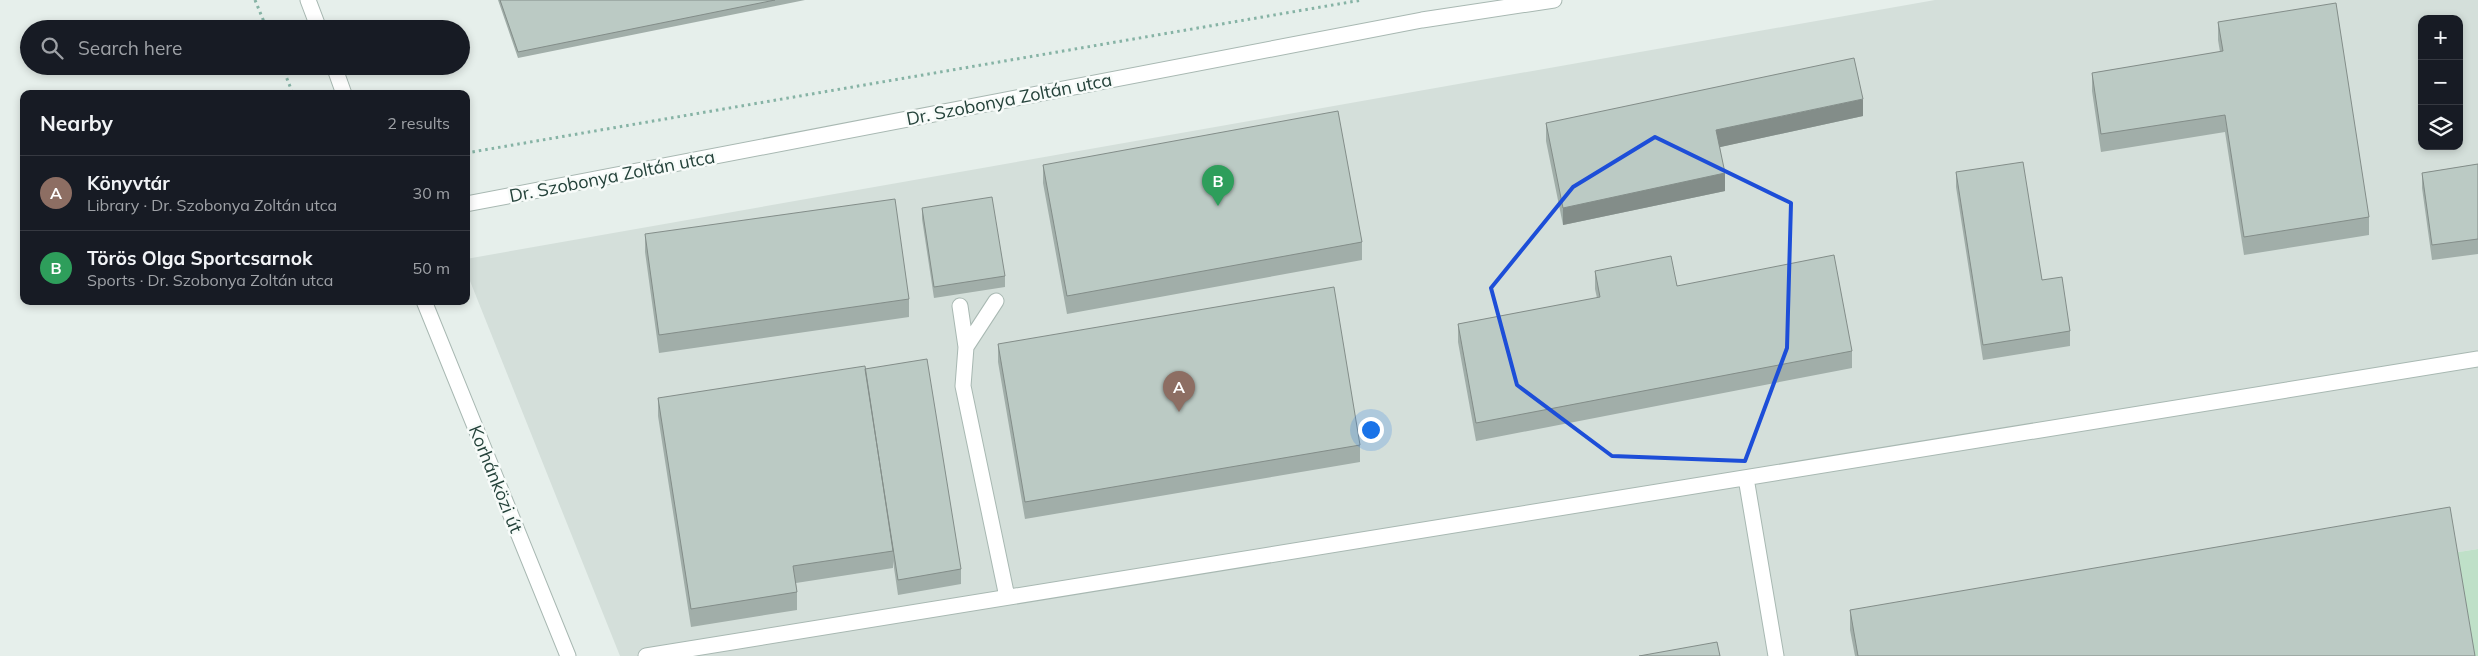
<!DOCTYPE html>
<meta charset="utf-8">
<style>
:root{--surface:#171b24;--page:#242831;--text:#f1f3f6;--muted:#9ea1a6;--line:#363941;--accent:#ea580c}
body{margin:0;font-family:Mulish,sans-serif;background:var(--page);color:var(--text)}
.controls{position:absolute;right:15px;top:15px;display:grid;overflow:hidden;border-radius:10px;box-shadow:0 2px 8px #0003}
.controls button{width:45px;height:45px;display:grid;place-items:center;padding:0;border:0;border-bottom:1px solid var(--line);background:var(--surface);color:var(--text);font:25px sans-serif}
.you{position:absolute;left:1370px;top:429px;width:18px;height:18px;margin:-12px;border:4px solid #fff;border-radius:50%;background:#1a73e8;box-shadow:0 0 0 8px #1a73e833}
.badge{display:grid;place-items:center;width:32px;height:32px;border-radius:50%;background:var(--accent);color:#fff;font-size:16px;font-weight:700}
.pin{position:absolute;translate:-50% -41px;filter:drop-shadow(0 1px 2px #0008)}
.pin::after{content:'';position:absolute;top:26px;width:18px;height:15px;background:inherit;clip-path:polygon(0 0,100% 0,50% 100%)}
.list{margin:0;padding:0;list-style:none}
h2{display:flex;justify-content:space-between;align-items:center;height:65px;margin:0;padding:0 20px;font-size:21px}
h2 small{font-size:16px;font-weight:400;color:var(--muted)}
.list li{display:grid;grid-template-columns:32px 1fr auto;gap:15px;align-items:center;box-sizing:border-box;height:75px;padding:0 20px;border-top:1px solid var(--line)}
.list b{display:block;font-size:19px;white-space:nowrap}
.list p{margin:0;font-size:16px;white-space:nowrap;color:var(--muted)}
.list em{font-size:16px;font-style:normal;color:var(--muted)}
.icon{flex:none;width:28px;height:28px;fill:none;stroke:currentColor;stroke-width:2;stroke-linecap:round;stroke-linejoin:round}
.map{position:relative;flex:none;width:2478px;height:656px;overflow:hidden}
.search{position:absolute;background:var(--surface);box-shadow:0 2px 8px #0003;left:20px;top:20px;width:450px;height:55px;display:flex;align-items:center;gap:12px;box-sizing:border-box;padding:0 18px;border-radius:28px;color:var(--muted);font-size:19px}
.panel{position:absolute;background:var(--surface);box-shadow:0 2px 8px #0003;left:20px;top:90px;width:450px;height:215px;border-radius:10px}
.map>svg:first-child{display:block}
</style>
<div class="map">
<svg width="2478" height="656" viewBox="0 0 2478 656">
<rect width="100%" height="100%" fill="#e6efeb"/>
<path fill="#d4dfda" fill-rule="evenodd" d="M 1935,0 L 2478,0 L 2478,549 L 2420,558 L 2435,656 L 620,656 L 466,271 L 466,259 ZM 2422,19 L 2459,19 L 2459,146 L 2422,146 Z"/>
<path fill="#bfe0c8" d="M 2478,549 L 2478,656 L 2435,656 L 2420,558 Z"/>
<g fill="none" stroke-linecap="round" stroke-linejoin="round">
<g stroke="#a8b8b2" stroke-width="17">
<path id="minor" d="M 308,0 L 319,29
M 334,66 L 344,94
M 466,204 L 1422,20 L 1554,0
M 424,301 L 568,656
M 960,306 L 966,347 L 963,386 L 1007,597
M 966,347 L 996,301
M 1746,478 L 1776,656
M 646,656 L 2478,359"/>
</g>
<path stroke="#86b3a5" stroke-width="3" stroke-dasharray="2.5 4" stroke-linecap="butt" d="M 255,0 L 267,29
M 282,66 L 293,94
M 466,153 L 1362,0"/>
<use href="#minor" stroke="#fff" stroke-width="15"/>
</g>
<path fill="#a1aea9" d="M 498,0 L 805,0 L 518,58 Z
M 2218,22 L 2369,217 L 2369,235 L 2244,255 L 2225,132 L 2101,152 L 2092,91 L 2092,73 L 2220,52 L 2218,40 Z
M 1863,116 L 1720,147 L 1725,191 L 1563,225 L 1546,141 L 1546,123 Z
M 2478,164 L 2478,254 L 2432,260 L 2422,188 L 2422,173 Z
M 1043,165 L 1362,242 L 1362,260 L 1067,314 L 1043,183 Z
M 1956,172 L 2042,280 L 2070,331 L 2070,346 L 1983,360 L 1956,187 Z
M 922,208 L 1005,276 L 1005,287 L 934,298 L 922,219 Z
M 645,234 L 909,299 L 909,317 L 659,353 L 645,252 Z
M 1595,271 L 1677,286 L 1852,351 L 1852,368 L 1476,441 L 1458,342 L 1458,324 L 1597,298 L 1595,289 Z
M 998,344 L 1360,445 L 1360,462 L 1025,519 L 998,362 Z
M 658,398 L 961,569 L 961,584 L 898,595 L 893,561 L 893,568 L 796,583 L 797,592 L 797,610 L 691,627 L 658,416 Z
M 1850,610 L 2475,656 L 1855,656 L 1850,630 Z"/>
<path fill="#838d89" d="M 1863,99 L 1863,116 L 1716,148 L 1716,130 Z
M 1725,173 L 1725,191 L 1563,225 L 1563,208 Z"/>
<path fill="#bbcac4" stroke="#838d89" d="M 500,0 L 775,0 L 518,52 Z
M 2336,3 L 2369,217 L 2244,237 L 2225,115 L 2101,134 L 2092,73 L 2223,51 L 2218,22 Z
M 1854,58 L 1863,99 L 1716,130 L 1725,173 L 1563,208 L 1546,123 Z
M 1338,111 L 1362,242 L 1067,296 L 1043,165 Z
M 2023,162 L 2042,280 L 2062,277 L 2070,331 L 1983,345 L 1956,172 Z
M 2478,164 L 2478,239 L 2432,245 L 2422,173 Z
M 992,197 L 1005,276 L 934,287 L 922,208 Z
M 895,199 L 909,299 L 659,335 L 645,234 Z
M 1834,255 L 1852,351 L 1476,423 L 1458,324 L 1600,297 L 1595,271 L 1671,256 L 1677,286 Z
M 1334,287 L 1360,445 L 1025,502 L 998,344 Z
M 927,359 L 961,569 L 898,580 L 865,369 Z
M 865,366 L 893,551 L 793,566 L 797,592 L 691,609 L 658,398 Z
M 2450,507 L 2475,656 L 1858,656 L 1850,610 Z
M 1717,642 L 1720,656 L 1639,656 Z"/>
<path fill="none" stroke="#1d4ed8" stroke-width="4" stroke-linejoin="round" d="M 1655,137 L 1791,203 L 1787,348 L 1745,461 L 1612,456 L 1517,385 L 1491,288 L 1573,187 Z"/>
<g text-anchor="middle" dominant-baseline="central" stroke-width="5" stroke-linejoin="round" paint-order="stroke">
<g font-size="18" fill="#24423a" stroke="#f7fbf9">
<text transform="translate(1009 99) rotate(-11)">Dr. Szobonya Zoltán utca</text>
<text transform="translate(612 176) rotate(-11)">Dr. Szobonya Zoltán utca</text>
<text transform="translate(496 479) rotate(68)">Korhánközi út</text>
</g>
</g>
</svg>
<div class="controls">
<button>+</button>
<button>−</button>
<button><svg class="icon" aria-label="layers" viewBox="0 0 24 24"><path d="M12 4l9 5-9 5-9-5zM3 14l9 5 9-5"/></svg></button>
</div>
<div class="you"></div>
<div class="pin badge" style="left:1179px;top:412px;background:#8d6e63">A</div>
<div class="pin badge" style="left:1218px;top:206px;background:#2e9e5b">B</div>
<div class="search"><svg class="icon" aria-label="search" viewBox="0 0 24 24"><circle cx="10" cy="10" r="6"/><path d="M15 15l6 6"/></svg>Search here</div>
<section class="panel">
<h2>Nearby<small>2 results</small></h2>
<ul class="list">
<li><span class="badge" style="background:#8d6e63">A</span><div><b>Könyvtár</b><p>Library · Dr. Szobonya Zoltán utca</p></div><em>30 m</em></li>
<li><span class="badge" style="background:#2e9e5b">B</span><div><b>Törös Olga Sportcsarnok</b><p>Sports · Dr. Szobonya Zoltán utca</p></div><em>50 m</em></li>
</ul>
</section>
</div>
